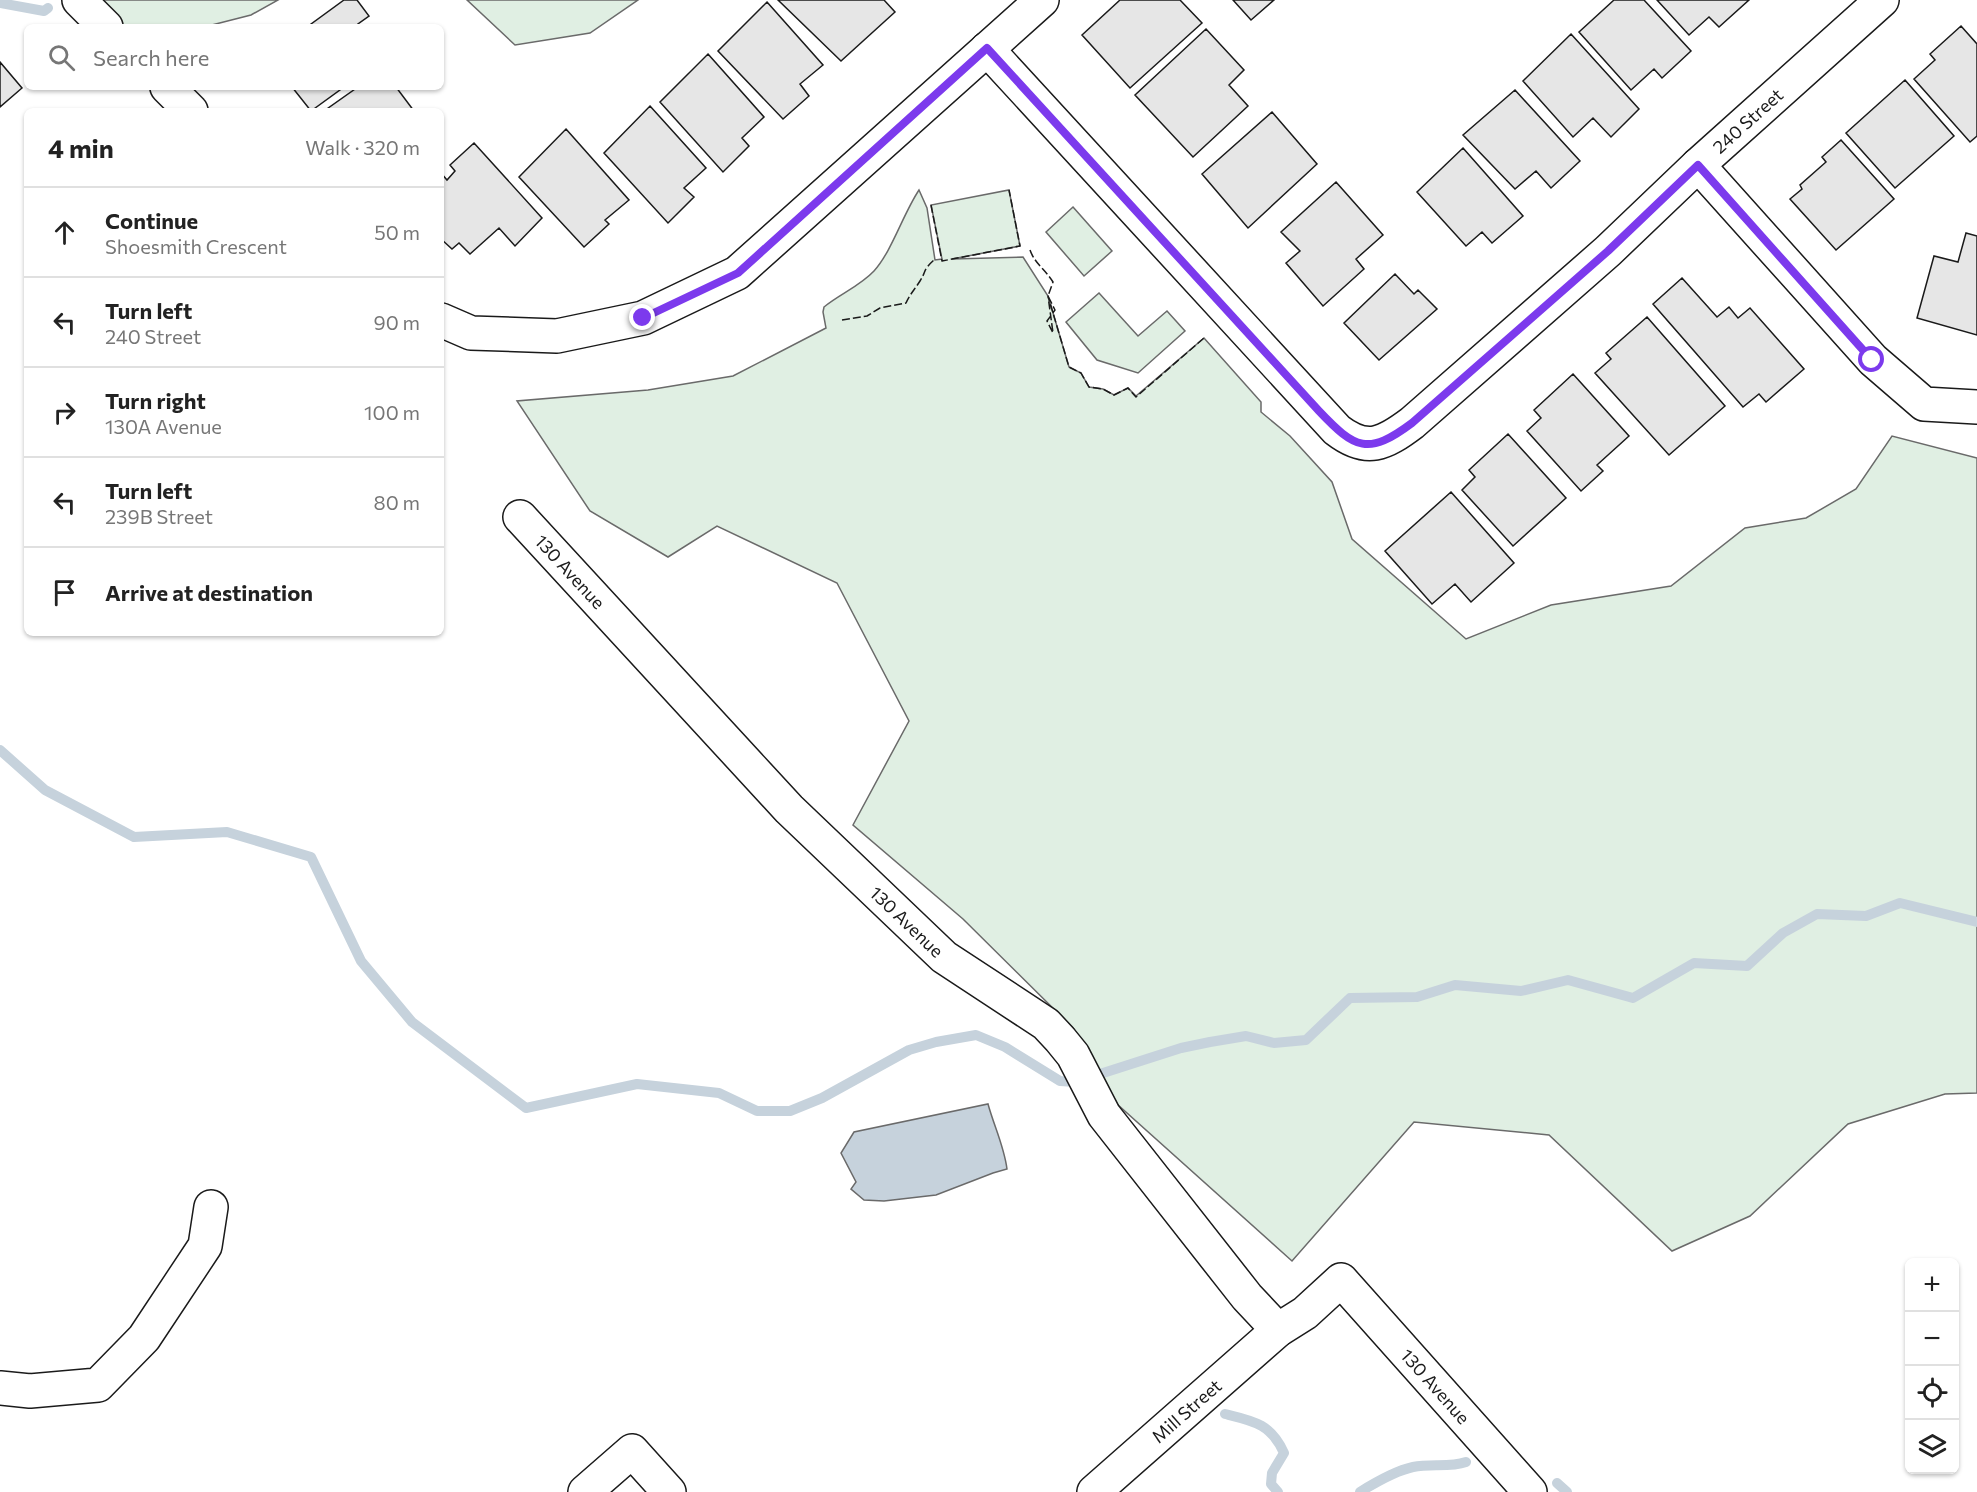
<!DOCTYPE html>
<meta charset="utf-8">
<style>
:root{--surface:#fff;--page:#f2f2f2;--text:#222;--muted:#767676;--line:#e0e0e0}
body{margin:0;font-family:Commissioner,sans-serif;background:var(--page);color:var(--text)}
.controls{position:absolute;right:18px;bottom:18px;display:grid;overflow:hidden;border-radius:9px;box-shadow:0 2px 4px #0004}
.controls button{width:54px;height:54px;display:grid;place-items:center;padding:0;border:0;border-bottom:2px solid var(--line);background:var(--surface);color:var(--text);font:30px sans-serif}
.stop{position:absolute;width:18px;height:18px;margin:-14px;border:4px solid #7c3aed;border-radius:50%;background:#fff}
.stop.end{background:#7c3aed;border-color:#fff;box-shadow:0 2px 6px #0008}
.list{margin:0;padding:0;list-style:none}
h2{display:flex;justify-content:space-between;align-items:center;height:78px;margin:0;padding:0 24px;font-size:26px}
h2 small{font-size:20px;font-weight:400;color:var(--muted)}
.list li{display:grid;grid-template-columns:39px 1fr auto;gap:18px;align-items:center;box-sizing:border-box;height:90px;padding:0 24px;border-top:2px solid var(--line)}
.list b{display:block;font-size:22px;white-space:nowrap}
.list p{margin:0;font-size:20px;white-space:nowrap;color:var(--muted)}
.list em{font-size:20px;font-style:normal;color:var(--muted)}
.icon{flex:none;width:33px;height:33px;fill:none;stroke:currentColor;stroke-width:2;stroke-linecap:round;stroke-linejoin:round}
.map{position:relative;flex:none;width:1977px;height:1492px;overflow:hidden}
.search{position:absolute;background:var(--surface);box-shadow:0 2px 4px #0004;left:24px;top:24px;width:420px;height:66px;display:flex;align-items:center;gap:15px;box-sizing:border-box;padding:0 21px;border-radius:9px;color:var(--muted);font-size:22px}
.panel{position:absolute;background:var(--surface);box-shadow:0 2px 4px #0004;left:24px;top:108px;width:420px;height:528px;border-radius:9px}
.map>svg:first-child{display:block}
</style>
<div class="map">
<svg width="1977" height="1492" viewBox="0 0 1977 1492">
<rect width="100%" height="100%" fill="#fff"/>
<path fill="#e0efe3" stroke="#6a6a6a" stroke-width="1.5" d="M 79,0 L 278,0 L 251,15 L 204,27 L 106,27 Z
M 467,0 L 638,0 L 590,33 L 515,45 Z
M 919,190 L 927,208 L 935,260 L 942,259 L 931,205 L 1009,190 L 1020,246 L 952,259 L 1023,257 L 1048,296 L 1069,367 L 1081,373 L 1089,387 L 1103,389 L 1114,395 L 1128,388 L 1136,396 L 1204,338 L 1261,402 L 1261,412 L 1290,436 L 1332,482 L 1352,539 L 1466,639 L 1551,605 L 1671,586 L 1745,528 L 1806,518 L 1856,489 L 1892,436 L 1977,458 L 1977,1093 L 1945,1094 L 1848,1124 L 1750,1216 L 1672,1251 L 1549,1135 L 1414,1122 L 1292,1261 L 1117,1104 L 1074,1029 L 963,919 L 853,825 L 909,721 L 837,583 L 717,526 L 668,557 L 590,511 L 517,401 L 648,390 L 733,376 L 826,328 L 823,312 L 824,307 C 840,294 860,286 874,271 C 892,251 903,214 919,190 Z
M 1073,207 L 1112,251 L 1084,276 L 1046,232 Z
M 1099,293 L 1138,336 L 1167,311 L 1185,331 L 1138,373 L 1097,360 L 1066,322 Z"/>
<path fill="#c6d2dc" stroke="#6a6a6a" stroke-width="1.5" d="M 988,1104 C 994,1126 1004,1146 1007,1169 L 993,1173 L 936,1195 L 884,1201 L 864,1200 L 851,1189 L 856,1182 L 841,1153 L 854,1132 Z"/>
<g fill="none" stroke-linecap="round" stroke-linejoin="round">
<path stroke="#c6d2dc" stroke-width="10" d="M 0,3 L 44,11 L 48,8
M 0,750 L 45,790 L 134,837 L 227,832 L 311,857 L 361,961 L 412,1022 L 526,1108 L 637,1084 L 719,1093 L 757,1111 L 790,1111 L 822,1098 L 909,1050 L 936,1042 L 976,1035 L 1005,1047 L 1060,1081 L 1075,1082 L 1181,1048 L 1210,1042 L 1246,1036 L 1274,1043 L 1306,1040 L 1350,998 L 1417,997 L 1455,985 L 1521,991 L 1568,980 L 1633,998 L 1694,963 L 1747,966 L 1783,933 L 1817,914 L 1866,916 L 1900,903 L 1977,922
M 1225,1414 C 1254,1421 1271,1424 1284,1453 L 1272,1473 L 1271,1484 L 1278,1492
M 1557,1483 L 1567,1492
M 1360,1492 C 1376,1482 1395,1471 1413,1467 C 1431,1463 1449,1468 1466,1462"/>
</g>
<path fill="#e6e6e6" stroke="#1a1a1a" stroke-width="1.5" d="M 344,0 L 357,0 L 369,16 L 358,24 L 360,27 L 307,27 Z
M 778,0 L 884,0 L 895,12 L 841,61 Z
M 1120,0 L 1180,0 L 1202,23 L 1130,88 L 1082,35 Z
M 1233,0 L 1274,0 L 1251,20 Z
M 1614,0 L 1644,0 L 1691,51 L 1662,78 L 1654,69 L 1631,90 L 1579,32 Z
M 1657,0 L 1749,0 L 1719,27 L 1709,17 L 1689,35 Z
M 767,2 L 823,65 L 800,84 L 809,96 L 783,119 L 718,51 Z
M 1961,26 L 1977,44 L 1977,136 L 1970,142 L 1914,79 L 1935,60 L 1930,54 Z
M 1206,29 L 1244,70 L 1229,85 L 1248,106 L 1193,157 L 1135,95 Z
M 1571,34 L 1639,109 L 1611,137 L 1593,118 L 1573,137 L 1523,81 Z
M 708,54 L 764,117 L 742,138 L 749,146 L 723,172 L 660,102 Z
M 0,62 L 22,88 L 0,107 Z
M 1905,80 L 1954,136 L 1895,188 L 1846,133 Z
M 292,87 L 344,87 L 311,111 Z
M 358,87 L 396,87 L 414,111 L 324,111 Z
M 1515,90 L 1580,161 L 1551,188 L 1536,171 L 1515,189 L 1463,135 Z
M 650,106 L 706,168 L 684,188 L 694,197 L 668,223 L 604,153 Z
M 1272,112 L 1317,164 L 1248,228 L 1202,174 Z
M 566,129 L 629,200 L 605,220 L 609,224 L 584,247 L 519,177 Z
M 1841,140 L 1894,199 L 1836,250 L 1790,199 L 1802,189 L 1800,185 L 1826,162 L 1822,157 Z
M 474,143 L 542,218 L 515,246 L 499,228 L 470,254 L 459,243 L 452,249 L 441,239 L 441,173 L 447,180 L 455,171 L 450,165 Z
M 1463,148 L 1523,216 L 1492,243 L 1482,232 L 1466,246 L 1417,192 Z
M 1336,182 L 1383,235 L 1356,259 L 1364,269 L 1323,306 L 1286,263 L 1300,251 L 1281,232 Z
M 1966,233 L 1977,236 L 1977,335 L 1917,318 L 1934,256 L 1958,262 Z
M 1395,274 L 1414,294 L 1418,290 L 1437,309 L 1379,360 L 1344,323 Z
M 1682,278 L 1717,317 L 1729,307 L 1738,318 L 1750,308 L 1804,369 L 1766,402 L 1759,394 L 1743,407 L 1653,304 Z
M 1647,317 L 1725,406 L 1669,455 L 1595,373 L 1611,359 L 1606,353 Z
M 1573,374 L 1629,436 L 1597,465 L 1603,471 L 1581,491 L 1527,431 L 1541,418 L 1534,410 Z
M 1508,434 L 1566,498 L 1513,546 L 1462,490 L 1475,477 L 1469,470 Z
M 1451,492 L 1514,563 L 1471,602 L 1455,584 L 1432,604 L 1385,551 Z"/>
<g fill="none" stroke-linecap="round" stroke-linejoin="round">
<g stroke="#1a1a1a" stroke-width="36">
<g id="minor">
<path d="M 79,0 L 106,27"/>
<path id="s1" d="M 987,49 L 1337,430 C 1367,453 1384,444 1412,423 L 1608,251 L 1698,165 L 1882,0"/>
<path d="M 167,87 L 191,111"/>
<path d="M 1698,165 L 1873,360 L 1924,404 L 1977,407"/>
<path d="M 441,320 L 471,333 L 557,336 L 643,318 L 737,273 L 1042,0"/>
<path id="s2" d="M 520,517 L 789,809 L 944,957 L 1046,1024 L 1060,1039 L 1073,1055 L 1104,1115 L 1247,1297 L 1278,1330"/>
<path d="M 0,1388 L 30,1391 L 98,1385 L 144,1338 L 205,1246 L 211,1207"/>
<path d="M 585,1492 L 632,1451 L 669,1492"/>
<path id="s3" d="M 1094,1492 L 1278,1330 L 1305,1313 L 1341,1280 L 1530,1492"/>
</g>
</g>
<use href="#minor" stroke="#fff" stroke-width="33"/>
<path stroke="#1a1a1a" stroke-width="1.5" stroke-dasharray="8 3" stroke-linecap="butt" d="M 931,205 L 942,261 L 1020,246 L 1009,190
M 1030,250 C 1035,264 1045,269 1053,282 L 1048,296 L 1055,310 L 1047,321 L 1053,333 L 1048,296 L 1069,367 L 1081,373 L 1089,387 L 1103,389 L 1114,395 L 1128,388 L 1136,397 L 1204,338
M 842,320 L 867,316 L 880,308 L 906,303 C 910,294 915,289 920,281 C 927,270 922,271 934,260"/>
</g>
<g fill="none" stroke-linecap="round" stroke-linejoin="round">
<path stroke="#7c3aed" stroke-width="8" d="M 643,318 L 738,273 L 987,48 L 1319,411 C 1355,449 1368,456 1412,423 L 1608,251 L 1698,165 L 1872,360"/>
</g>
<g text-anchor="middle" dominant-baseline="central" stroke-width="4.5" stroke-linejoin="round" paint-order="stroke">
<g font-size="18" fill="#1a1a1a" stroke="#fff">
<text stroke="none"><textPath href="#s1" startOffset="1053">240 Street</textPath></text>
<text stroke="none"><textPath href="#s2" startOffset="74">130 Avenue</textPath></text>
<text stroke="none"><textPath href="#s2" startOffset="560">130 Avenue</textPath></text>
<text stroke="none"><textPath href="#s3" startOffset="468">130 Avenue</textPath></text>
<text stroke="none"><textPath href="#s3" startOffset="123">Mill Street</textPath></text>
</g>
</g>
</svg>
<div class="controls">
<button>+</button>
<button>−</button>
<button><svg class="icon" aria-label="locate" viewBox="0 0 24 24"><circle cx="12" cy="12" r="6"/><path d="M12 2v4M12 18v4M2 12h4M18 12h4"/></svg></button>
<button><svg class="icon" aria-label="layers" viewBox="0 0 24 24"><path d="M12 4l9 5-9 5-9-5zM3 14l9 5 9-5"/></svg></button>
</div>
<div class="stop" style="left:1872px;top:360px"></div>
<div class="stop end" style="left:643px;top:318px"></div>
<div class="search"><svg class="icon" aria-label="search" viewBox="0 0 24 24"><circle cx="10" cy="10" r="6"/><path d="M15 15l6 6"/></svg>Search here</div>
<section class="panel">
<h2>4 min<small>Walk · 320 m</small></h2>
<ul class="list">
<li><svg class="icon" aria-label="ahead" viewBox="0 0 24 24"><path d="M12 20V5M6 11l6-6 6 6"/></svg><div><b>Continue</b><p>Shoesmith Crescent</p></div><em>50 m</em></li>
<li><svg class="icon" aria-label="left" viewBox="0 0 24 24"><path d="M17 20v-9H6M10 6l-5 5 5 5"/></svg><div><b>Turn left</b><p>240 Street</p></div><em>90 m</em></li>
<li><svg class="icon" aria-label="right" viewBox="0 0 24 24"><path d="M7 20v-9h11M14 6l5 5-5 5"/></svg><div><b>Turn right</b><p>130A Avenue</p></div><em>100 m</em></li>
<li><svg class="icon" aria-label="left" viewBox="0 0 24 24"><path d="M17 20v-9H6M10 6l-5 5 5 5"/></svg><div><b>Turn left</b><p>239B Street</p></div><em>80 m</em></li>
<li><svg class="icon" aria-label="arrive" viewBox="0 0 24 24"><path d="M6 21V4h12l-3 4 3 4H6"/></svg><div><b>Arrive at destination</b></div></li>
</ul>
</section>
</div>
